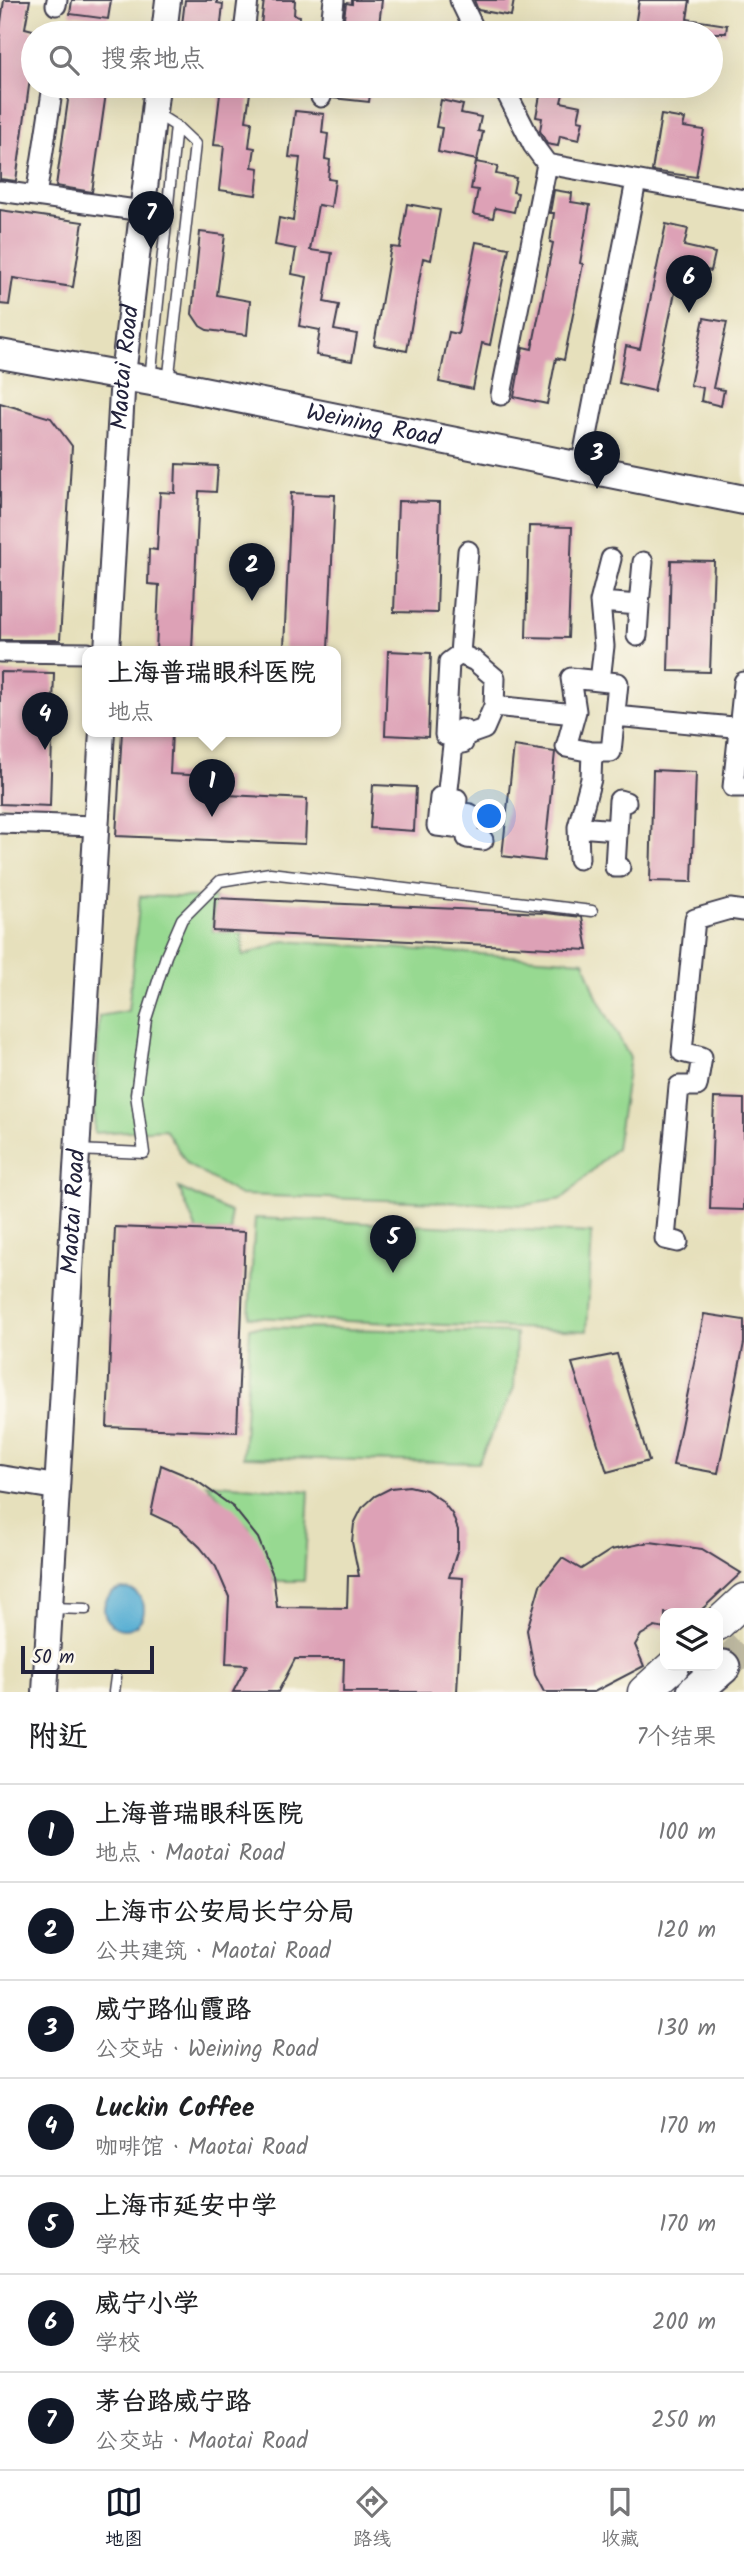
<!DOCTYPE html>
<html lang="zh">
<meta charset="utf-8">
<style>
:root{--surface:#fff;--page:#f6f6f6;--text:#202124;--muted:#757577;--line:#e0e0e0;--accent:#111827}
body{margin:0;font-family:Kalam,"LXGW WenKai TC",sans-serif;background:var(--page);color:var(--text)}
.controls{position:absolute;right:21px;bottom:21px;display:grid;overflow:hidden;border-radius:14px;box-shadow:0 7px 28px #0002}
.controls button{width:63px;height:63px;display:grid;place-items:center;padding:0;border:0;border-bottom:2px solid var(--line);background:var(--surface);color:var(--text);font:35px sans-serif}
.scale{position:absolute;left:21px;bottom:18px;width:133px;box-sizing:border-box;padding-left:7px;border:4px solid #22223b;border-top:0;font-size:19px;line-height:24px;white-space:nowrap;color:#22223b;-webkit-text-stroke:5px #fbf7ec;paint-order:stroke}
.you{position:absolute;left:490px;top:817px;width:24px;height:24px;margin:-18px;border:5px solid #fff;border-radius:50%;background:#1a73e8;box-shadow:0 0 0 10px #1a73e833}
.badge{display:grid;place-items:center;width:46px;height:46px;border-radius:50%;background:var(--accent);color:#fff;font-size:23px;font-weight:700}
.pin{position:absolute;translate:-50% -58px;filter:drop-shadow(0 2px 4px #0008)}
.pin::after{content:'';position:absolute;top:37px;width:24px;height:21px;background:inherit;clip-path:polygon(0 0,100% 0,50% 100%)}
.popup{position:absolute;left:82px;top:646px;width:259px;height:91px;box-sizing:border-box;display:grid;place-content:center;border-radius:14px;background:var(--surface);filter:drop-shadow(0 2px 5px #0005);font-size:23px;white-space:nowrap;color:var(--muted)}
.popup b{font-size:26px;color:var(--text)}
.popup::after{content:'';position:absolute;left:50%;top:100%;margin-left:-14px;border:14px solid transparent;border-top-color:var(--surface)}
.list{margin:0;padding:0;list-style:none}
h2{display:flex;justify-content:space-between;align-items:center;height:91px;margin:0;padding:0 28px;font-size:30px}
h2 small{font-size:23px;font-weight:400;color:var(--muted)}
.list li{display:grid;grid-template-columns:46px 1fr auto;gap:21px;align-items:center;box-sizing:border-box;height:98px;padding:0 28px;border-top:2px solid var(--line)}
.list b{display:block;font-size:26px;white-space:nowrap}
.list p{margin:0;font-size:23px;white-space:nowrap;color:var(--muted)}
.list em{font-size:23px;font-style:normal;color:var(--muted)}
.icon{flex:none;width:38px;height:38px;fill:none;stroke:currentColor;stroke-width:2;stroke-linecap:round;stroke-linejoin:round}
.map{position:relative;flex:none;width:744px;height:1692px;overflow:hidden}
.search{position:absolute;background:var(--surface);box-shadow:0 7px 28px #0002;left:21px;right:21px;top:21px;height:77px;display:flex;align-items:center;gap:18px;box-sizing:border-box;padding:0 24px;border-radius:38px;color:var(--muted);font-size:26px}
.sheet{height:777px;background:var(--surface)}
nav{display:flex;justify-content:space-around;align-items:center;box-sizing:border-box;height:98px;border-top:2px solid var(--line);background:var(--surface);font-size:19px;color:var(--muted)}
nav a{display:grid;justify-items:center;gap:4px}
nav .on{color:var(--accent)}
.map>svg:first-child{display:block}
</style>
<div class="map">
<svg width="744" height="1692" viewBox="0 0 744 1692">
<rect width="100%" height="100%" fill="#fbf7ec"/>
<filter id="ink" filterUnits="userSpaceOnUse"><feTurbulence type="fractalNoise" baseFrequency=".0143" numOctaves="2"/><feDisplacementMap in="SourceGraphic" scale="14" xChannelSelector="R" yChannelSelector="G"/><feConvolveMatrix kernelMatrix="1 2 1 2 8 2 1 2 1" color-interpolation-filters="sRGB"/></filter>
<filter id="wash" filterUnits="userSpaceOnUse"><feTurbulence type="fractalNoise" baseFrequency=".00686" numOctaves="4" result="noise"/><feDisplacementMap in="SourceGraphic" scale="28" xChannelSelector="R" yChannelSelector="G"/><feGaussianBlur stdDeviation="1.57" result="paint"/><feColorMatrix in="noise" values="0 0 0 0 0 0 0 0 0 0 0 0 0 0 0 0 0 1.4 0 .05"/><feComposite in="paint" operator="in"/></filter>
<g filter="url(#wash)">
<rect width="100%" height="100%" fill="#e6e0bc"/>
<path fill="#97d991" stroke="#5c7e66" stroke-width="2" d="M 140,896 L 215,898 L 213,931 L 242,932 L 243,956 L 284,941 L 584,961 L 596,995 L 630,1058 L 616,1148 L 562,1199 L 525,1205 L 240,1195 L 188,1165 L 165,1129 L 94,1133 L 99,1016 L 128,1011 Z
M 179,1188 L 230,1212 L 231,1232 L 197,1231 Z
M 255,1218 L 592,1233 L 587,1331 L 249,1317 Z
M 250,1327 L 516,1333 L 514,1388 L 478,1463 L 243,1457 Z
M 205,1483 L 309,1491 L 304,1581 L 274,1581 L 249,1527 Z"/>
<path fill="#56aed3" stroke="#3c6887" stroke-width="2" d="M104 1609a20 20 0 1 1 40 0a20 20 0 1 1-40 0Z"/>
<g id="blocks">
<path fill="#dda1b6" d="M 4,0 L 30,0 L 25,28 L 33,30 L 33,57 L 16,181 L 0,179 L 0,29 Z
M 72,0 L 111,0 L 108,19 L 70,14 Z
M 185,0 L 217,0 L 217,3 L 223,4 L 220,33 L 181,33 Z
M 264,0 L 295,0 L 294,15 L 300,16 L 298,33 L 260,33 Z
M 352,0 L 382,0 L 378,33 L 342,33 L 346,3 L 352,4 Z
M 474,0 L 514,0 L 511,16 L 478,10 Z
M 639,0 L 690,0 L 687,19 L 727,25 L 726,33 L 634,33 Z
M 70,86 L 107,86 L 92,192 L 56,186 Z
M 221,86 L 251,86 L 246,121 L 252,122 L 249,147 L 255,148 L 252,167 L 259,168 L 256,195 L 219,190 L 224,146 L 214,145 Z
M 335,86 L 371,86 L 369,102 L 333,98 Z
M 541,90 L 563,94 L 561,102 L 581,106 L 578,120 L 583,121 L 579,140 L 560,136 L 558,146 L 547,144 L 540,131 L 542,118 L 536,117 Z
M 441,100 L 463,105 L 461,113 L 481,117 L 478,131 L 483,132 L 477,160 L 438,152 L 442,128 L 436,127 Z
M 295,111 L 324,114 L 322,133 L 328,134 L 325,159 L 330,160 L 328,179 L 335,180 L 331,207 L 318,205 L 310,250 L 332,253 L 324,302 L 339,305 L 334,330 L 357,334 L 352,361 L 316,355 L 320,330 L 299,326 L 307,277 L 292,274 L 296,249 L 275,245 L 279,218 L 293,221 L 300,158 L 289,157 Z
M 661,115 L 685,119 L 683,127 L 704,130 L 696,177 L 652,171 Z
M 476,162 L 498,166 L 496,174 L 516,178 L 513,192 L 518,193 L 514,212 L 495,208 L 493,218 L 473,214 L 478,190 L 471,189 Z
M 554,190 L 572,193 L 571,202 L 590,205 L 580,263 L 583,264 L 564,360 L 556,358 L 547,404 L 514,397 L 523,347 L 532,349 L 553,243 L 550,242 L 554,213 L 550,213 Z
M 407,204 L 440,210 L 431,260 L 423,258 L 407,351 L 374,345 L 391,247 L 400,248 Z
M 0,210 L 83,222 L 73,287 L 13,278 L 9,305 L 0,304 Z
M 666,224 L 688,229 L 684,246 L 715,253 L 711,271 L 681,264 L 654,391 L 619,383 L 626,346 L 640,349 Z
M 200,232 L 225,235 L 217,295 L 250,301 L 247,335 L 207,330 L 200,326 L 192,314 Z
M 476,242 L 509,248 L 490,345 L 482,343 L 473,389 L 439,382 L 449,332 L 458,334 Z
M 704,318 L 727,322 L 713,388 L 724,390 L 721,406 L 701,401 L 703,388 L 690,385 Z
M 0,403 L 51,418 L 72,446 L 60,640 L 0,640 Z
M 176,464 L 218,466 L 216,492 L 199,491 L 192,651 L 156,651 L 159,585 L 148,584 L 149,549 L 157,550 L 160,492 L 175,493 Z
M 291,493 L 335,495 L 328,650 L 284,648 Z
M 398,501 L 440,502 L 437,613 L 394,612 Z
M 529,526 L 572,527 L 568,638 L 526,637 Z
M 671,560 L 714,561 L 710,672 L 668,671 Z
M 388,651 L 431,653 L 428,737 L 385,735 Z
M 0,672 L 54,673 L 50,806 L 0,804 Z
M 122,731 L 172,731 L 170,774 L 228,777 L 227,795 L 307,799 L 305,844 L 116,836 Z
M 514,746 L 555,752 L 544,861 L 502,856 Z
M 653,770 L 696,772 L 692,882 L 650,881 Z
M 373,785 L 416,787 L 414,831 L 370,828 Z
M 215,898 L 546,913 L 582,917 L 588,950 L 213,931 Z
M 714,1098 L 744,1099 L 744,1210 L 710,1209 Z
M 115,1227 L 245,1232 L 237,1432 L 107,1427 Z
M 704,1314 L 744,1320 L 744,1343 L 718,1473 L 673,1465 Z
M 617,1354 L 649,1461 L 607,1472 L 572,1363 Z
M 161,1465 L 194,1479 L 233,1507 L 258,1538 L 273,1575 L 277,1607 L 347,1608 L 348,1576 L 359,1576 L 352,1542 L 354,1524 L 362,1508 L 375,1496 L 391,1488 L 409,1486 L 426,1490 L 441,1500 L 452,1514 L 458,1530 L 458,1548 L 449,1577 L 463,1578 L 457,1692 L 343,1692 L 344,1659 L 295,1659 L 278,1692 L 233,1692 L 247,1665 L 226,1664 L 229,1597 L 216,1567 L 200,1547 L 179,1527 L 151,1514 Z
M 650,1542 L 702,1549 L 741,1573 L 698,1613 L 665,1613 L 665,1629 L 655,1627 L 641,1635 L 635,1645 L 644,1666 L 594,1692 L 544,1692 L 535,1675 L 527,1630 L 540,1585 L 562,1558 L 581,1569 L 611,1550 Z"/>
</g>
</g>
<g filter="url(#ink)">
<use href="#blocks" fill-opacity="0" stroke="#3f3e4e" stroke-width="2"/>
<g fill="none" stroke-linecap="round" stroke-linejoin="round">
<path stroke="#bfbaa2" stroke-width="33" stroke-dasharray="33 17" stroke-linecap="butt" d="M 723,1667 L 744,1647"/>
<g stroke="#3f3e4e" stroke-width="13">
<path id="service" d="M 157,114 L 176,126 L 195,144 L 168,383
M 150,380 L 176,126
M 77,1150 L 144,1153 L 136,1094 L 146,1019 L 166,956 L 182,919 L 220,881 L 270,873 L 592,911
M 50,1608 L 86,1609
M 114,1692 L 116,1677"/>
</g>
<g stroke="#3f3e4e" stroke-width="23">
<path id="minor" d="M 460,0 L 476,33
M 56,5 L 57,0
M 244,33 L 248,0
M 330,33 L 334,0
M 503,86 L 533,145 L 547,164 L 744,200
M 321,97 L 323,86
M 0,191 L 143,211
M 36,196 L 53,86
M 501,395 L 547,164
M 581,467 L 636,181
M 600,602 L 639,605 L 637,636
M 639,605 L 643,562
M 0,652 L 88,653
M 460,654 L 468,551
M 600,681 L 604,646 L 600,602 L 611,559
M 744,682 L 733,787 L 744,787
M 494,706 L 575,714
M 615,716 L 744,728
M 445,735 L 449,662 L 460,654 L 475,661 L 495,678 L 494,706 L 484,729 L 464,736
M 447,798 L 453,745 L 463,743 L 464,730 L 461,729
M 456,812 L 457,799 L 440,797 L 437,826 L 454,828 L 456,812 L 470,814 L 467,838 L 483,840
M 0,823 L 96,826
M 578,827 L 617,830
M 579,859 L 578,827 L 591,779 L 592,752 L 566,747 L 576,711 L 571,678 L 618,683 L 611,752 L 592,752
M 620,867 L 615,867 L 619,800 L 626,802
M 678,1242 L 665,1239 L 679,1086 L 697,1086 L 702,1057 L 682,1052 L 695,919 L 730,909 L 744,911"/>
</g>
<g stroke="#3f3e4e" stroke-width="28">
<g id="tertiary">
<path d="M 164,33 L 168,0"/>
<path id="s1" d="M 107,651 L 123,375 L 157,86"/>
<path d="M 0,1478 L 56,1487"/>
<path id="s2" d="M 45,1692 L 102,731"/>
</g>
</g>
<g stroke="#3f3e4e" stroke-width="32">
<g id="secondary">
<path id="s3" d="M 0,354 L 168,384 L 744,500"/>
</g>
</g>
<g stroke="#3f3e4e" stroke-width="35">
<path id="primary" d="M 718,1624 L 744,1600
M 644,1692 L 673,1666"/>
</g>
<g stroke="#3f3e4e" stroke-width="37">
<path id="trunk" d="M 694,1692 L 723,1667"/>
</g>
<use href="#service" stroke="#fff" stroke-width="10"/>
<use href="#minor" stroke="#fff" stroke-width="19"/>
<use href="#tertiary" stroke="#fff" stroke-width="24"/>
<use href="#secondary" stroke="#fff" stroke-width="28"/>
<use href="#primary" stroke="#fff" stroke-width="32"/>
<use href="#trunk" stroke="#fff" stroke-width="33"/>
</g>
</g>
<g text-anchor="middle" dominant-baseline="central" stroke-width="7" stroke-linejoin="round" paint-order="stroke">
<g font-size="24" fill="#22223b" stroke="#fbf7ec">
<text stroke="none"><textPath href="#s1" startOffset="284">Maotai Road</textPath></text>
<text stroke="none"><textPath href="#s3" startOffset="380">Weining Road</textPath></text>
<text stroke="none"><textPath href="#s2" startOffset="481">Maotai Road</textPath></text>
</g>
</g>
</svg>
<div class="controls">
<button><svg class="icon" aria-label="layers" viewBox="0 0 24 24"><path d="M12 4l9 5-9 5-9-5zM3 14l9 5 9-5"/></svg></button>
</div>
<div class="scale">50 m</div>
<div class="you"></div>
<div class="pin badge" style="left:212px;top:817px">1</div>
<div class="popup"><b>上海普瑞眼科医院</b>地点</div>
<div class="pin badge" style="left:252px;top:601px">2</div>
<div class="pin badge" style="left:597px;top:489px">3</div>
<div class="pin badge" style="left:45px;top:750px">4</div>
<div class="pin badge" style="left:393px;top:1273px">5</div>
<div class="pin badge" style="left:689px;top:313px">6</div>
<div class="pin badge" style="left:151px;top:249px">7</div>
<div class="search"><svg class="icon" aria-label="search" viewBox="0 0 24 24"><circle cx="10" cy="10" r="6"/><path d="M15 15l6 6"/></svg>搜索地点</div>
</div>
<section class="sheet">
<h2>附近<small>7个结果</small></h2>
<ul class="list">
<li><span class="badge">1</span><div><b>上海普瑞眼科医院</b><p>地点 · Maotai Road</p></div><em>100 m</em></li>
<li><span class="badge">2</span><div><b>上海市公安局长宁分局</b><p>公共建筑 · Maotai Road</p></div><em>120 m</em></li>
<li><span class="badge">3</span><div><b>威宁路仙霞路</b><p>公交站 · Weining Road</p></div><em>130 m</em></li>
<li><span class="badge">4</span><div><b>Luckin Coffee</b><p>咖啡馆 · Maotai Road</p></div><em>170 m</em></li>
<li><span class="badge">5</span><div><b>上海市延安中学</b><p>学校</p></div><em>170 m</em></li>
<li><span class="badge">6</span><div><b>威宁小学</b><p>学校</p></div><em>200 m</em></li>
<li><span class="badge">7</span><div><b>茅台路威宁路</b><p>公交站 · Maotai Road</p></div><em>250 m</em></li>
</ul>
</section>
<nav>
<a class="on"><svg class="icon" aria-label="map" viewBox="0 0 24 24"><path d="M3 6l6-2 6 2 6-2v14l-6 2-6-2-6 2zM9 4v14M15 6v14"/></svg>地图</a>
<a><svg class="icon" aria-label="directions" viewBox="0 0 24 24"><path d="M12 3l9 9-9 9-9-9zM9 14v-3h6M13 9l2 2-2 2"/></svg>路线</a>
<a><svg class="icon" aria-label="saved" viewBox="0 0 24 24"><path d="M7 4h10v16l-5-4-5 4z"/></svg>收藏</a>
</nav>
